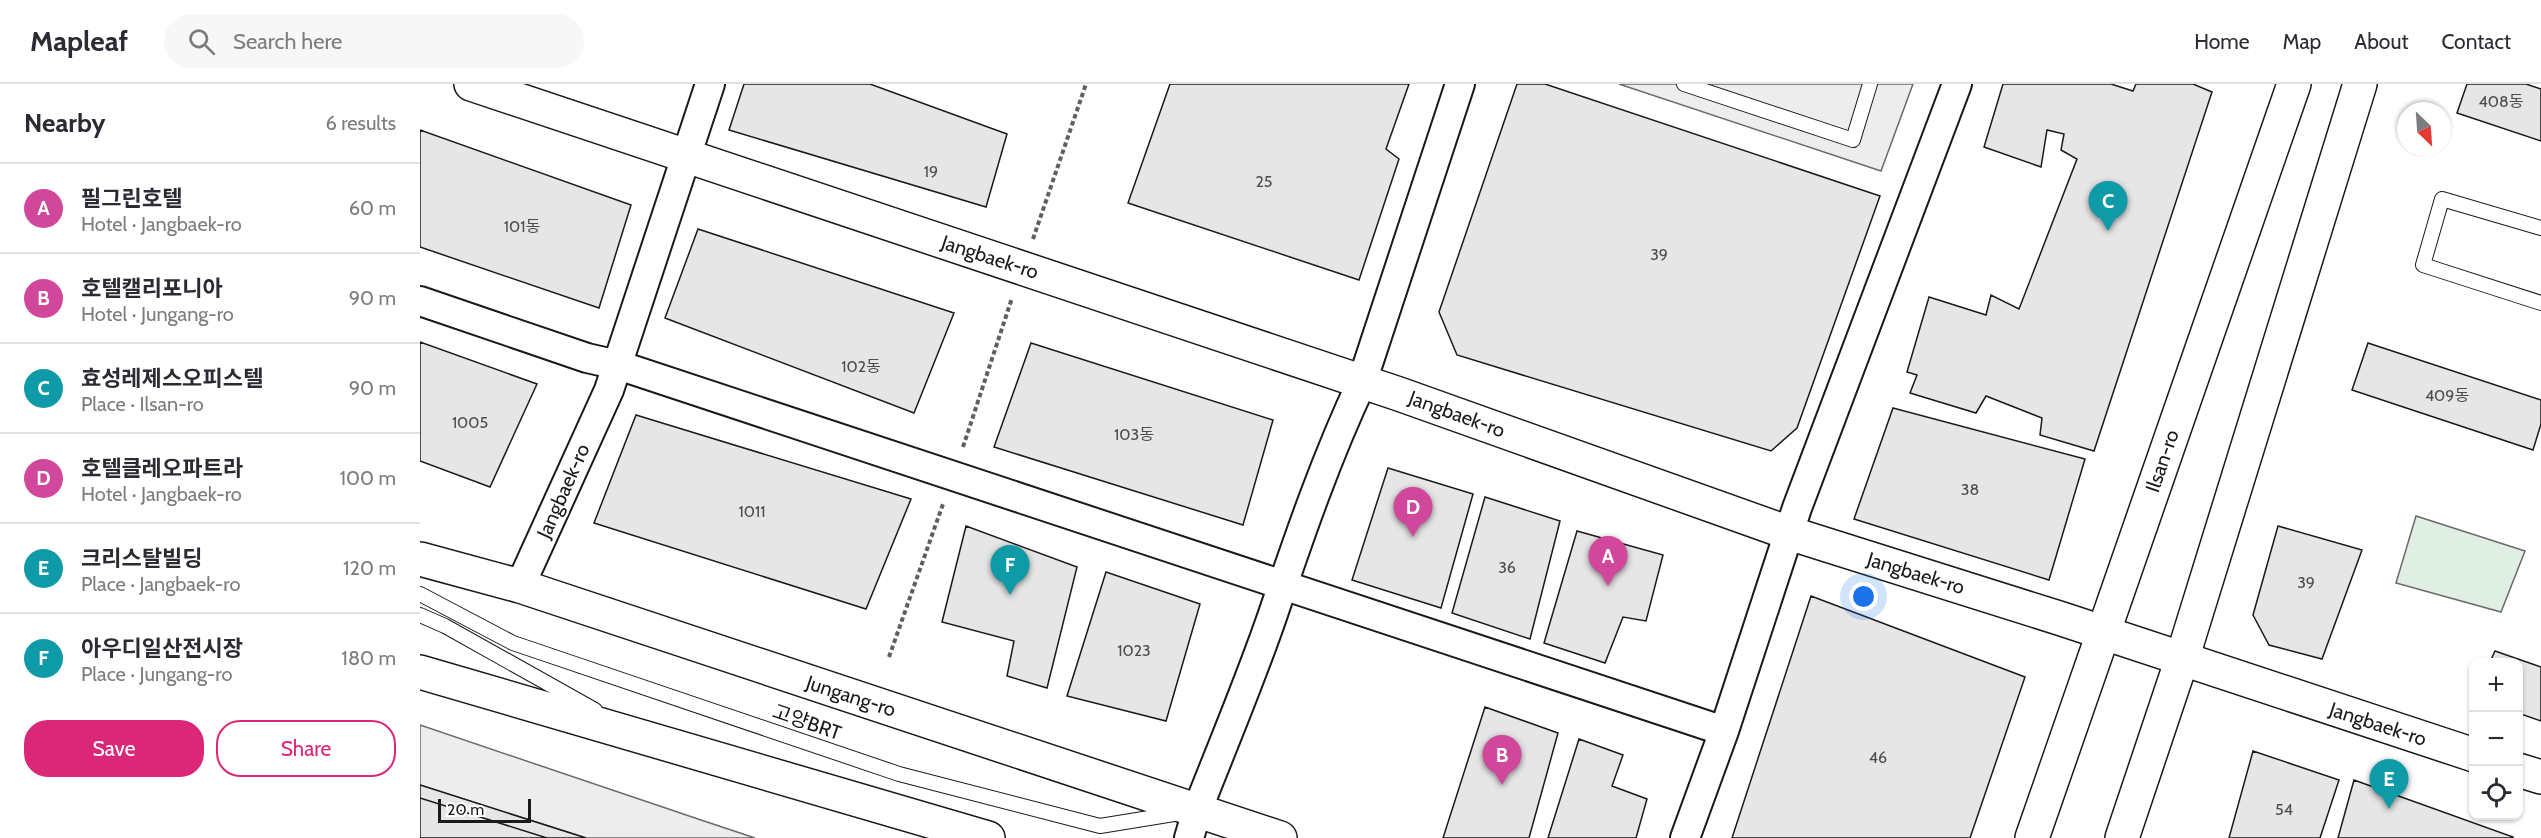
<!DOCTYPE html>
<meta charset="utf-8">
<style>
:root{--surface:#fff;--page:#f7f7f7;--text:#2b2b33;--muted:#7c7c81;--line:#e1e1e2;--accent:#db2777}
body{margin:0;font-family:Cabin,"Noto Sans KR",sans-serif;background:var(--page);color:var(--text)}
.controls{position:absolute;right:18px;bottom:18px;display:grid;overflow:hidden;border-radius:12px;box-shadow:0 2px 4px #0004}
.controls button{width:54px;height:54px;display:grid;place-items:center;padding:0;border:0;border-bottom:2px solid var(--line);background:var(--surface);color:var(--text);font:30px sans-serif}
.compass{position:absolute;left:1977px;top:18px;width:54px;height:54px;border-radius:50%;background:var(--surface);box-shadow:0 2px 4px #0004;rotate:155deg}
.scale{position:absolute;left:18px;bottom:15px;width:93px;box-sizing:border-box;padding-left:6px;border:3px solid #1a1a1a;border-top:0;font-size:16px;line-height:21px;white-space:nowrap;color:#1a1a1a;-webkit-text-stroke:4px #fff;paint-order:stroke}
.you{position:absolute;left:1444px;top:513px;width:21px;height:21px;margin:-15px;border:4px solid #fff;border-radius:50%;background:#1a73e8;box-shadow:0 0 0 9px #1a73e833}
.badge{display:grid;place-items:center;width:39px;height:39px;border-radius:50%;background:var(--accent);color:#fff;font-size:20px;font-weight:700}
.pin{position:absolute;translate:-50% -50px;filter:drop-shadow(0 2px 3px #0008)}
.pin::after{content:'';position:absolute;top:32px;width:21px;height:18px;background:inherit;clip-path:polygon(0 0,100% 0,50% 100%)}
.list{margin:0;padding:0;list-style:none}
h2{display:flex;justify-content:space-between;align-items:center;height:78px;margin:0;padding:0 24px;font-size:26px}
h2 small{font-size:20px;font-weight:400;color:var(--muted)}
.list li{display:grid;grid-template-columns:39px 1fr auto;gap:18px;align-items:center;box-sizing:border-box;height:90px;padding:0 24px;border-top:2px solid var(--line)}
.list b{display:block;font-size:22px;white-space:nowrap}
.list p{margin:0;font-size:20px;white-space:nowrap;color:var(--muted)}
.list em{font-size:20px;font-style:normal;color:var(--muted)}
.actions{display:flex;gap:12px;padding:18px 24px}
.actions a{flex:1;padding:14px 0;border:2px solid var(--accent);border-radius:24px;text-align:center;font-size:21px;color:var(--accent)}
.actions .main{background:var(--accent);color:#fff}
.icon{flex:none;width:33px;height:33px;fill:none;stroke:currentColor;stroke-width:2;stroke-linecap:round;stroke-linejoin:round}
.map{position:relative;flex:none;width:2121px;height:754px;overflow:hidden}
header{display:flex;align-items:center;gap:36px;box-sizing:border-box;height:84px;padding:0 30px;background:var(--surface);border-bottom:2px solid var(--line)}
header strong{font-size:28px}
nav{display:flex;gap:33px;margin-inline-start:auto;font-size:21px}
.search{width:420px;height:54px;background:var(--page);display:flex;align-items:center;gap:15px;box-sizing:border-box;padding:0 21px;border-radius:33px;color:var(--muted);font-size:22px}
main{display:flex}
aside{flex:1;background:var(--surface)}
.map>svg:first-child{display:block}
</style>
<header>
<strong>Mapleaf</strong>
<div class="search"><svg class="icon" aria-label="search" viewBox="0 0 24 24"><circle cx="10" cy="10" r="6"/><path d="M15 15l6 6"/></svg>Search here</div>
<nav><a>Home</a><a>Map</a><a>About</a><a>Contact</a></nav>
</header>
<main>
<aside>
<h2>Nearby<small>6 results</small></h2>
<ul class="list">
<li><span class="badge" style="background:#d1479c">A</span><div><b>필그린호텔</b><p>Hotel · Jangbaek-ro</p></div><em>60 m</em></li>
<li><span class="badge" style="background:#d1479c">B</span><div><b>호텔캘리포니아</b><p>Hotel · Jungang-ro</p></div><em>90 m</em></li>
<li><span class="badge" style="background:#0f9aa8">C</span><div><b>효성레제스오피스텔</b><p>Place · Ilsan-ro</p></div><em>90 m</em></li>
<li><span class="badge" style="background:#d1479c">D</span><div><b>호텔클레오파트라</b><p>Hotel · Jangbaek-ro</p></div><em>100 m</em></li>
<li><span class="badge" style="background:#0f9aa8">E</span><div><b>크리스탈빌딩</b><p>Place · Jangbaek-ro</p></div><em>120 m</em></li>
<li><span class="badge" style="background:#0f9aa8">F</span><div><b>아우디일산전시장</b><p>Place · Jungang-ro</p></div><em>180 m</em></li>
</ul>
<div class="actions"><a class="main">Save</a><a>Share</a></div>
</aside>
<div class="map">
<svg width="2121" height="754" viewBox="0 0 2121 754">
<rect width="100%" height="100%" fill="#fff"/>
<path fill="#e0efe3" stroke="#6a6a6a" stroke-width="1.5" d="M 1996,432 L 2105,467 L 2081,528 L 1976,499 Z"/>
<path fill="#ededed" stroke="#6a6a6a" stroke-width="1.5" d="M 1199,0 L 1493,0 L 1461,87 Z
M 0,641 L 281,736 L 335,754 L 166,754 L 0,701 Z"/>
<path fill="#e6e6e6" stroke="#1a1a1a" stroke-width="1.5" d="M 324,0 L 450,0 L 587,50 L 566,123 L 309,46 Z
M 750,0 L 989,0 L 966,65 L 979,75 L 939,196 L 708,119 Z
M 1097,0 L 1125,0 L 1460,112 L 1377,344 L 1351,367 L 1037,271 L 1019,228 Z
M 1583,0 L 1691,0 L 1713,7 L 1716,0 L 1773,0 L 1792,8 L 1674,367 L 1620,351 L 1622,334 L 1566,312 L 1556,329 L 1490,309 L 1497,291 L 1487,288 L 1509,213 L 1566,231 L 1571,211 L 1599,225 L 1657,75 L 1641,66 L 1644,50 L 1627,46 L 1621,83 L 1564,63 Z
M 2047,0 L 2106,0 L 2121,5 L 2121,57 L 2037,29 Z
M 0,46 L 211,121 L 179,224 L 0,163 Z
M 278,145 L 534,229 L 494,329 L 245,234 Z
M 0,258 L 117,300 L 70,403 L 0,377 Z
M 611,259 L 853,336 L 823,441 L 574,363 Z
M 1948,259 L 2121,316 L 2121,340 L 2113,366 L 1932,306 Z
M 1473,324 L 1665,375 L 1629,496 L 1434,435 Z
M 216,331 L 491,415 L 446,525 L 174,439 Z
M 968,384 L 1053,410 L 1021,524 L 932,496 Z
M 1065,413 L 1140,437 L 1110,555 L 1032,529 Z
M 546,442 L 657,483 L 627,604 L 587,592 L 594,557 L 522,538 Z
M 1858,442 L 1942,466 L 1902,575 L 1849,561 L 1833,531 Z
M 1157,447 L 1243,471 L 1226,537 L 1203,533 L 1185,579 L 1124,559 Z
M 686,488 L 780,520 L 746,637 L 647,612 Z
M 1391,512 L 1605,593 L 1550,754 L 1312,754 Z
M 2075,567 L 2121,583 L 2121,637 L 2098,629 L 2098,578 L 2070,578 Z
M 1065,623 L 1138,649 L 1109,754 L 1023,754 Z
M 1159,655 L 1203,671 L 1192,702 L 1227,715 L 1216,754 L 1128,754 Z
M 1833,667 L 1919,696 L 1900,754 L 1809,754 Z
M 1934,696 L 2093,753 L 2092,754 L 1918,754 Z
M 0,701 L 166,754 L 0,754 Z
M 0,714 L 127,754 L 0,754 Z"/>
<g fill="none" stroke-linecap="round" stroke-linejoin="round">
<g stroke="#1a1a1a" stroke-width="16">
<path id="service" d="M 1264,0 L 1433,56 L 1450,0
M 2121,144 L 2022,115 L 2003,181 L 2121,219
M 0,510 L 93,559 L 479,690 L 680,742 L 760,729
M 0,531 L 25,542 L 175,626"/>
</g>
<g stroke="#1a1a1a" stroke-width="32">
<path id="minor" d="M 0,217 L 167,274 L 198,281 L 1304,647 L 1377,424 L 1537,0
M 100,502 L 189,306 L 290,0
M 769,754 L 777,727 C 803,660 831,595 854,527 C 880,450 907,372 942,298 L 1040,0
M 1265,754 L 1304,647"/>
</g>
<g stroke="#1a1a1a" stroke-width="36">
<path id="tertiary" d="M 51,0 L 979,310 L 1369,449 L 1642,535 L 2054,671
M 2098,686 L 2121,693"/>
</g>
<g stroke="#1a1a1a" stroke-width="36">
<path id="primary" d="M 0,475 L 100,502 L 860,754
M 0,588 L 568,754
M 1612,754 L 1874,0
M 1702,754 L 1762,575 L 1940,0"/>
</g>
<path stroke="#5f5f5f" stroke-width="4" stroke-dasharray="4.5 3" stroke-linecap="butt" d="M 613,155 L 666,0
M 543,363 L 592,214
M 469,573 L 523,420"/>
<use href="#service" stroke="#fff" stroke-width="14"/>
<use href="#minor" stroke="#fff" stroke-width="28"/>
<use href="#tertiary" stroke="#fff" stroke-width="33"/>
<use href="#primary" stroke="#fff" stroke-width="33"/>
</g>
<g text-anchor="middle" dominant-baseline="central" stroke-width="4.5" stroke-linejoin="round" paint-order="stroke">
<g font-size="16" fill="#4d4d4d">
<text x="2081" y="17">408동</text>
<text x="511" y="87">19</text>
<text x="844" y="97">25</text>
<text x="102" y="142">101동</text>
<text x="1239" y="170">39</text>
<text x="441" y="282">102동</text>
<text x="2027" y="311">409동</text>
<text x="50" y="338">1005</text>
<text x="714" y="350">103동</text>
<text x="1550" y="405">38</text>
<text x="332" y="427">1011</text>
<text x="1087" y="483">36</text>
<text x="1886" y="498">39</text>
<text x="714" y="566">1023</text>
<text x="1458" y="673">46</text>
<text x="1864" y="725">54</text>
</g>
<g font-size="20" fill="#1a1a1a" stroke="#fff">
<text transform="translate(570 173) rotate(18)">Jangbaek-ro</text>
<text transform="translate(1037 330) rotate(20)">Jangbaek-ro</text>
<text transform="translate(1742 377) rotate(-71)">Ilsan-ro</text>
<text transform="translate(143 407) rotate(-66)">Jangbaek-ro</text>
<text transform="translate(1496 489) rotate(17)">Jangbaek-ro</text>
<text transform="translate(431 612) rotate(18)">Jungang-ro</text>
<text transform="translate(387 638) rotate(19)">고양BRT</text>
<text transform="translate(1958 640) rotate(18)">Jangbaek-ro</text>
</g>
</g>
</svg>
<div class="controls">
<button>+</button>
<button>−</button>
<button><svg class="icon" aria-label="locate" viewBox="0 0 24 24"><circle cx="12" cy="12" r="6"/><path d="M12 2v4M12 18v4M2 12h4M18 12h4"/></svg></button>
</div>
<svg class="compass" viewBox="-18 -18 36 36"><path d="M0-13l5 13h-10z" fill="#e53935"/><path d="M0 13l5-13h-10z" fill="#7c7c81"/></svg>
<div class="scale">20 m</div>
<div class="you"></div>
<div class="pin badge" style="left:1188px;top:502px;background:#d1479c">A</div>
<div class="pin badge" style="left:1082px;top:701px;background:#d1479c">B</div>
<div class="pin badge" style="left:1688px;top:147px;background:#0f9aa8">C</div>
<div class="pin badge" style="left:993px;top:453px;background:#d1479c">D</div>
<div class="pin badge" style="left:1969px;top:725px;background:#0f9aa8">E</div>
<div class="pin badge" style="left:590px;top:511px;background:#0f9aa8">F</div>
</div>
</main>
